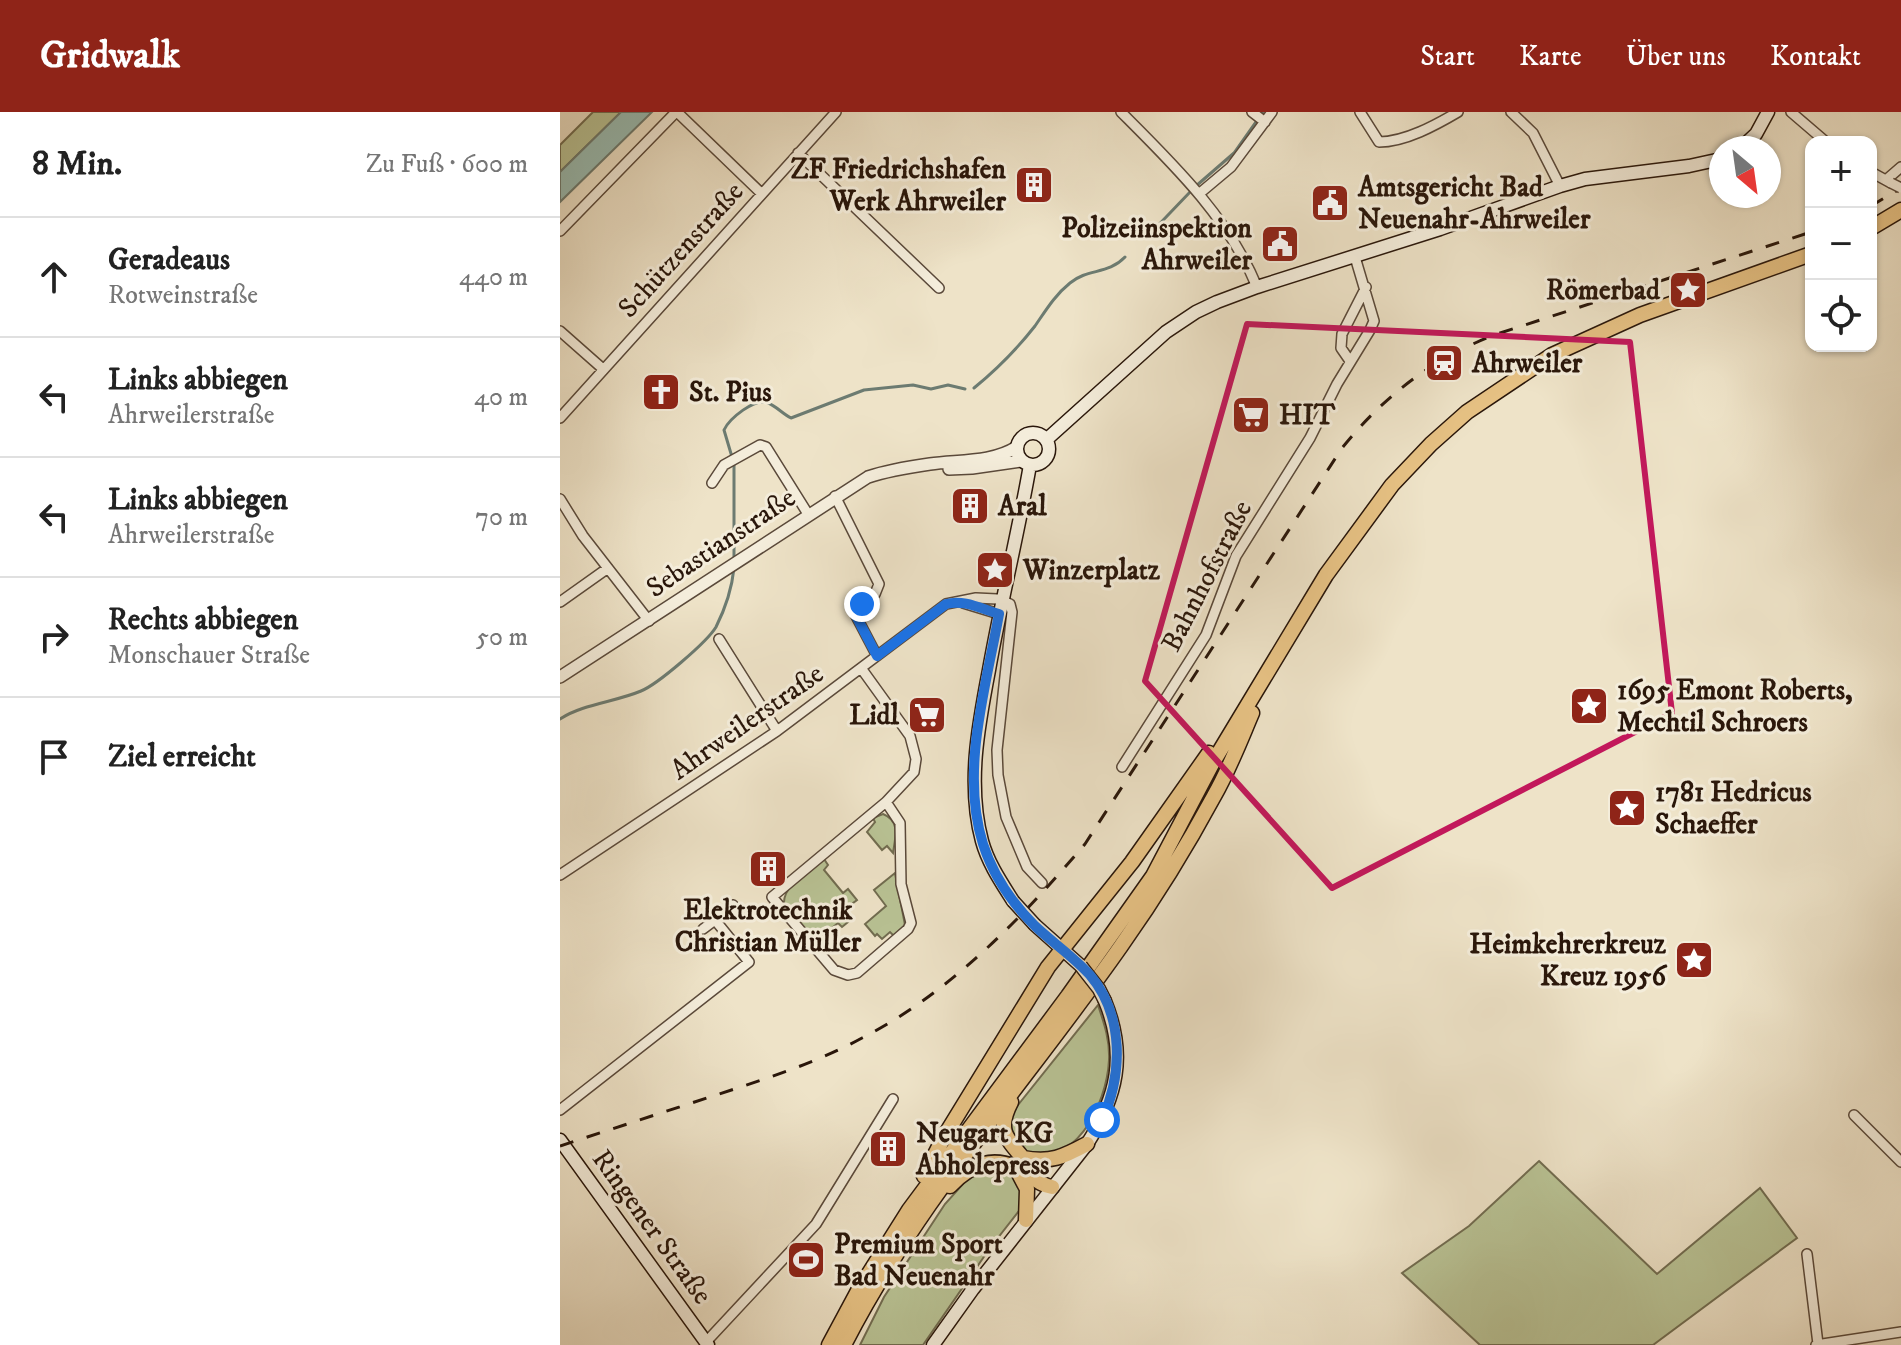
<!DOCTYPE html>
<html lang="de">
<meta charset="utf-8">
<style>
:root{--surface:#fff;--page:#f6f6f6;--text:#222;--muted:#767676;--line:#e0e0e0;--accent:#8f2418}
body{margin:0;font-family:"IM FELL DW Pica",serif;background:var(--page);color:var(--text)}
.controls{position:absolute;right:24px;top:24px;display:grid;overflow:hidden;border-radius:16px;box-shadow:0 2px 6px #0004}
.controls button{width:72px;height:72px;display:grid;place-items:center;padding:0;border:0;border-bottom:2px solid var(--line);background:var(--surface);color:var(--text);font:40px sans-serif}
.compass{position:absolute;left:1149px;top:24px;width:72px;height:72px;border-radius:50%;background:var(--surface);box-shadow:0 2px 6px #0004;rotate:151deg}
.stop{position:absolute;width:24px;height:24px;margin:-18px;border:6px solid #1a73e8;border-radius:50%;background:#fff}
.stop.end{background:#1a73e8;border-color:#fff;box-shadow:0 2px 8px #0008}
.list{margin:0;padding:0;list-style:none}
h2{display:flex;justify-content:space-between;align-items:center;height:104px;margin:0;padding:0 32px;font-size:34px}
h2 small{font-size:26px;font-weight:400;color:var(--muted)}
.list li{display:grid;grid-template-columns:52px 1fr auto;gap:24px;align-items:center;box-sizing:border-box;height:120px;padding:0 32px;border-top:2px solid var(--line)}
.list b{display:block;font-size:30px;white-space:nowrap}
.list p{margin:0;font-size:26px;white-space:nowrap;color:var(--muted)}
.list em{font-size:26px;font-style:normal;color:var(--muted)}
.icon{flex:none;width:44px;height:44px;fill:none;stroke:currentColor;stroke-width:2;stroke-linecap:round;stroke-linejoin:round}
.map{position:relative;flex:none;width:1341px;height:1233px;overflow:hidden}
header{display:flex;align-items:center;gap:48px;box-sizing:border-box;height:112px;padding:0 40px;background:var(--accent);color:#fff}
header strong{font-size:38px}
nav{display:flex;gap:44px;margin-inline-start:auto;font-size:28px}
main{display:flex}
aside{flex:1;background:var(--surface)}
.map>svg:first-child{display:block}
</style>
<header>
<strong>Gridwalk</strong>
<nav><a>Start</a><a>Karte</a><a>Über uns</a><a>Kontakt</a></nav>
</header>
<main>
<aside>
<h2>8 Min.<small>Zu Fuß · 600 m</small></h2>
<ul class="list">
<li><svg class="icon" aria-label="ahead" viewBox="0 0 24 24"><path d="M12 20V5M6 11l6-6 6 6"/></svg><div><b>Geradeaus</b><p>Rotweinstraße</p></div><em>440 m</em></li>
<li><svg class="icon" aria-label="left" viewBox="0 0 24 24"><path d="M17 20v-9H6M10 6l-5 5 5 5"/></svg><div><b>Links abbiegen</b><p>Ahrweilerstraße</p></div><em>40 m</em></li>
<li><svg class="icon" aria-label="left" viewBox="0 0 24 24"><path d="M17 20v-9H6M10 6l-5 5 5 5"/></svg><div><b>Links abbiegen</b><p>Ahrweilerstraße</p></div><em>70 m</em></li>
<li><svg class="icon" aria-label="right" viewBox="0 0 24 24"><path d="M7 20v-9h11M14 6l5 5-5 5"/></svg><div><b>Rechts abbiegen</b><p>Monschauer Straße</p></div><em>50 m</em></li>
<li><svg class="icon" aria-label="arrive" viewBox="0 0 24 24"><path d="M6 21V4h12l-3 4 3 4H6"/></svg><div><b>Ziel erreicht</b></div></li>
</ul>
</aside>
<div class="map">
<svg width="1341" height="1233" viewBox="0 0 1341 1233">
<rect width="100%" height="100%" fill="#eee3c8"/>
<filter id="stains"><feTurbulence type="fractalNoise" baseFrequency=".0025" numOctaves="4"/><feColorMatrix values="0 0 0 0 .2 0 0 0 0 .09 0 0 0 0 .02 0 0 0 .5 -.17"/></filter>
<radialGradient id="worn" r=".72"><stop offset=".6" stop-color="#630" stop-opacity="0"/><stop offset="1" stop-color="#630" stop-opacity=".3"/></radialGradient>
<path fill="#b9c395" stroke="#716c50" stroke-width="2" d="M 33,0 L 61,0 L 0,60 L 0,33 Z
M 323,702 C 341,709 335,726 333,741 L 327,734 L 322,738 L 307,720 L 315,710 L 313,706 Z
M 264,747 L 268,753 L 264,758 L 283,781 L 288,777 L 297,788 L 281,800 L 288,810 L 282,815 L 278,811 L 257,828 L 260,833 L 258,834 L 224,793 C 222,773 249,759 264,747 Z
M 335,761 L 345,813 L 334,824 L 330,820 L 322,827 L 317,822 L 315,824 L 305,812 L 326,794 L 314,778 Z
M 538,893 C 544,911 550,928 549,948 C 547,992 513,1064 460,1037 L 450,1014 L 454,998 Z
M 979,1049 L 1097,1162 L 1200,1076 L 1237,1126 L 1093,1233 L 920,1233 L 842,1161 L 909,1114 Z
M 429,1056 C 458,1058 460,1069 462,1095 L 430,1136 L 363,1233 L 300,1233 L 324,1185 L 385,1092 L 411,1063 Z"/>
<path fill="#99beb5" stroke="#6c7b71" stroke-width="2" d="M 61,0 L 92,0 L 0,90 L 0,60 Z"/>
<g fill="none" stroke-linecap="round" stroke-linejoin="round">
<path stroke="#6c7b71" stroke-width="3" d="M 636,74 L 674,41 L 703,0
M 586,126 L 631,79
M 414,276 C 436,258 457,237 475,214 C 486,198 495,183 510,171 C 528,156 548,163 565,145
M 172,345 L 164,318 C 169,307 195,285 208,291 C 216,294 223,302 231,306 L 304,278 L 353,273 L 371,277 L 388,273 L 405,277
M 174,352 L 174,448
M 0,607 C 23,592 55,590 81,579 C 98,572 147,530 156,515 C 165,497 172,476 174,456"/>
<g stroke="#5a493a" stroke-width="12">
<path id="minor" d="M 117,0 L 202,82
M 561,0 C 613,52 669,106 697,175
M 692,0 L 705,10
M 800,0 L 819,30 C 845,30 876,13 898,0
M 951,0 L 973,21 L 1000,74
M 1231,0 L 1266,30
M 238,41 L 379,176
M 1311,60 L 1331,71
M 1326,68 L 1341,55
M 640,81 L 671,55 L 712,0
M 0,119 L 116,0
M 0,219 L 43,257
M 790,249 L 781,236 L 782,222 L 806,175
M 0,306 L 276,0
M 152,371 L 164,353 L 200,333 L 206,335 L 248,402
M 275,384 L 319,472 L 315,482 L 296,497 L 295,502 L 317,544
M 0,387 L 23,424 L 89,509
M 0,490 L 48,456
M 403,491 L 439,502
M 159,527 L 217,619
M 301,556 L 350,624 L 356,647 L 354,660 L 326,690 L 212,785 L 274,858 L 288,863 L 297,861 L 348,817 L 351,811 L 341,772 L 340,711 L 326,690
M 562,655 L 646,523 L 676,444 L 750,326 L 777,272 L 810,218 L 814,209 L 795,145
M 0,763 L 217,619 L 386,492 L 416,486 L 437,487 L 450,492 L 452,500 L 437,638 L 438,663 L 446,705 L 467,755 L 482,771
M 143,817 L 155,808
M 0,998 L 189,850 L 155,808 L 173,793
M 1294,1003 L 1341,1050
M 1247,1142 L 1258,1232
M 146,1230 L 256,1112 L 333,987
M 1256,1233 L 1341,1220"/>
</g>
<g stroke="#5a493a" stroke-width="14">
<path id="tertiary" d="M 389,357 L 412,356 L 461,349
M 0,565 L 308,365 C 329,358 349,355 370,352 C 399,348 432,351 457,335"/>
</g>
<g stroke="#29160a" stroke-width="15">
<path id="secondary" d="M 1181,36 L 1196,22 L 1208,0
M457 337a16 16 0 1 1 32 0a16 16 0 1 1-32 0Z
M 486,328 L 606,220 L 636,200 L 657,190 L 697,175 L 880,117 L 1000,74 L 1025,67 L 1129,54 L 1161,47
M 453,789 C 441,770 428,751 422,729 C 407,673 418,615 429,558 C 441,490 458,422 470,353
M 475,813 L 521,854
M 0,1028 L 148,1233
M 373,1233 L 413,1177 L 527,1032 C 557,985 567,943 545,889"/>
</g>
<g stroke="#29160a" stroke-width="17">
<path id="primary" d="M 1311,116 L 1341,98
M 451,990 C 437,1017 445,1025 463,1046 C 491,1051 503,1045 527,1032
M 457,1058 L 467,1077 L 466,1108
M 364,1064 L 384,1025 L 488,855 L 572,750 L 649,641
M 390,1074 C 414,1048 440,1043 470,1063 C 478,1069 482,1073 492,1075
M 269,1233 L 298,1179 L 349,1098 L 508,884 L 593,764 L 652,652 L 766,463 L 832,373 L 871,332 L 907,300 L 992,243 L 1080,203 L 1251,142
M 284,1233 C 358,1088 468,967 561,834 C 595,786 626,736 654,684 C 669,658 680,629 692,601"/>
</g>
<use href="#minor" stroke="#f4eddb" stroke-width="9"/>
<use href="#tertiary" stroke="#f4eddb" stroke-width="11"/>
<use href="#secondary" stroke="#f4eddb" stroke-width="12"/>
<use href="#primary" stroke="#e7c284" stroke-width="14"/>
<path stroke="#29160a" stroke-width="3" stroke-dasharray="14 14" stroke-linecap="butt" d="M 1311,94 L 1341,76
M 0,1034 C 52,1017 104,1000 156,983 C 205,967 256,951 302,926 C 390,881 462,806 525,732 L 782,336 C 824,284 873,246 937,222 L 1251,120"/>
<g stroke="#5a493a" stroke-width="12" stroke-linecap="butt">
<path id="minor-bridge" d="M 1331,71 L 1341,76"/>
</g>
<g stroke="#29160a" stroke-width="15" stroke-linecap="butt">
<path id="secondary-bridge" d="M 453,789 L 475,813
M 521,854 L 539,877 L 545,889"/>
</g>
<use href="#minor-bridge" stroke="#f4eddb" stroke-width="9"/>
<use href="#secondary-bridge" stroke="#f4eddb" stroke-width="12"/>
</g>
<g fill="none" stroke-linecap="round" stroke-linejoin="round">
<path stroke="#1a73e8" stroke-width="10" d="M 302,492 L 296,497 L 295,502 L 317,544 L 386,492 C 405,487 421,497 439,502 C 426,575 400,659 423,732 C 433,763 452,791 475,814 C 493,831 514,845 530,863 C 564,903 563,962 542,1008"/>
</g>
<path fill="none" stroke="#c2185b" stroke-width="6" stroke-linejoin="round" d="M 687,212 L 1070,230 L 1112,601 L 772,776 L 585,569 Z"/>
<defs>
<g id="building-square" transform="scale(2)"><rect x="-9" y="-9" width="18" height="18" rx="4" fill="#8f2418" stroke="#f4eddb"/><path d="M-4-6H4V6H1V3H-1V6H-4ZM-2.5-4.3h1.7v1.8h-1.7ZM.8-4.3h1.7v1.8H.8ZM-2.5-1h1.7V.8h-1.7ZM.8-1h1.7V.8H.8Z" fill="#fff"/></g>
<g id="civic-square" transform="scale(2)"><rect x="-9" y="-9" width="18" height="18" rx="4" fill="#8f2418" stroke="#f4eddb"/><path d="M-.6-6.5H3V-4.5H.6V-3L4-1V1h2V6H-6V1h2V-1L-.6-3ZM-1.2 2.5V6h2.4V2.5Z" fill="#fff"/></g>
<g id="sight-square" transform="scale(2)"><rect x="-9" y="-9" width="18" height="18" rx="4" fill="#8f2418" stroke="#f4eddb"/><path d="M0-6L1.8-2.2L6-1.7L2.9 1.2L3.7 5.4L0 3.3L-3.7 5.4L-2.9 1.2L-6-1.7L-1.8-2.2Z" fill="#fff"/></g>
<g id="station-square" transform="scale(2)"><rect x="-9" y="-9" width="18" height="18" rx="4" fill="#8f2418" stroke="#f4eddb"/><path d="M-3-6H3Q5-6 5-4V2Q5 4 3 4L4.5 6H3L1.5 4h-3L-3 6H-4.5L-3 4Q-5 4-5 2V-4Q-5-6-3-6ZM-3.5-4v3h7v-3ZM-3.5 1v1.5H-2V1ZM2 1v1.5H3.5V1Z" fill="#fff"/></g>
<g id="church-square" transform="scale(2)"><rect x="-9" y="-9" width="18" height="18" rx="4" fill="#8f2418" stroke="#f4eddb"/><path d="M-1.2-6h2.4v3.5h3.3v2.4h-3.3V6h-2.4V-.1h-3.3v-2.4h3.3Z" fill="#fff"/></g>
<g id="supermarket-square" transform="scale(2)"><rect x="-9" y="-9" width="18" height="18" rx="4" fill="#8f2418" stroke="#f4eddb"/><path d="M-6-5.5h2.5l.6 2H6L4.5 2H-2.5L-4.4-4H-6ZM-1.5 3.2a1.3 1.3 0 1 0 .1 0ZM3 3.2a1.3 1.3 0 1 0 .1 0Z" fill="#fff"/></g>
<g id="stadium-square" transform="scale(2)"><rect x="-9" y="-9" width="18" height="18" rx="4" fill="#8f2418" stroke="#f4eddb"/><path d="M0-5a6.5 5 0 1 0 0 10a6.5 5 0 1 0 0-10ZM-3.5-1.8h7v3.6h-7Z" fill="#fff"/></g>
</defs>
<g fill-rule="evenodd">
<use href="#building-square" x="474" y="73"/>
<use href="#civic-square" x="770" y="91"/>
<use href="#civic-square" x="720" y="132"/>
<use href="#sight-square" x="1128" y="178"/>
<use href="#station-square" x="884" y="251"/>
<use href="#church-square" x="101" y="280"/>
<use href="#supermarket-square" x="691" y="303"/>
<use href="#building-square" x="410" y="394"/>
<use href="#sight-square" x="435" y="458"/>
<use href="#sight-square" x="1029" y="594"/>
<use href="#supermarket-square" x="367" y="603"/>
<use href="#sight-square" x="1067" y="696"/>
<use href="#building-square" x="208" y="757"/>
<use href="#sight-square" x="1134" y="848"/>
<use href="#building-square" x="328" y="1037"/>
<use href="#stadium-square" x="246" y="1148"/>
</g>
<g text-anchor="middle" dominant-baseline="central" stroke-width="6" stroke-linejoin="round" paint-order="stroke">
<g font-size="28" font-weight="bold" fill="#29160a" stroke="#f4eddb" text-anchor="start">
<text x="446" y="57" text-anchor="end">ZF Friedrichshafen<tspan x="446" dy="32">Werk Ahrweiler</tspan></text>
<text x="798" y="75">Amtsgericht Bad<tspan x="798" dy="32">Neuenahr-Ahrweiler</tspan></text>
<text x="692" y="116" text-anchor="end">Polizeiinspektion<tspan x="692" dy="32">Ahrweiler</tspan></text>
<text x="1100" y="178" text-anchor="end">Römerbad</text>
<text x="912" y="251">Ahrweiler</text>
<text x="129" y="280">St. Pius</text>
<text x="719" y="303">HIT</text>
<text x="438" y="394">Aral</text>
<text x="463" y="458">Winzerplatz</text>
<text x="1057" y="578">1695 Emont Roberts,<tspan x="1057" dy="32">Mechtil Schroers</tspan></text>
<text x="339" y="603" text-anchor="end">Lidl</text>
<text x="1095" y="680">1781 Hedricus<tspan x="1095" dy="32">Schaeffer</tspan></text>
<text x="208" y="798" text-anchor="middle">Elektrotechnik<tspan x="208" dy="32">Christian Müller</tspan></text>
<text x="1106" y="832" text-anchor="end">Heimkehrerkreuz<tspan x="1106" dy="32">Kreuz 1956</tspan></text>
<text x="356" y="1021">Neugart KG<tspan x="356" dy="32">Abholepress</tspan></text>
<text x="274" y="1132">Premium Sport<tspan x="274" dy="32">Bad Neuenahr</tspan></text>
</g>
<g font-size="28" fill="#29160a" stroke="#f4eddb">
<text transform="translate(121 138) rotate(-48)">Schützenstraße</text>
<text transform="translate(161 431) rotate(-34)">Sebastianstraße</text>
<text transform="translate(647 464) rotate(-63)">Bahnhofstraße</text>
<text transform="translate(187 610) rotate(-35)">Ahrweilerstraße</text>
<text transform="translate(92 1115) rotate(54)">Ringener Straße</text>
</g>
</g>
<rect width="100%" height="100%" filter="url(#stains)"/>
<rect width="100%" height="100%" fill="url(#worn)"/>
</svg>
<div class="controls">
<button>+</button>
<button>−</button>
<button><svg class="icon" aria-label="locate" viewBox="0 0 24 24"><circle cx="12" cy="12" r="6"/><path d="M12 2v4M12 18v4M2 12h4M18 12h4"/></svg></button>
</div>
<svg class="compass" viewBox="-18 -18 36 36"><path d="M0-13l5 13h-10z" fill="#e53935"/><path d="M0 13l5-13h-10z" fill="#767676"/></svg>
<div class="stop" style="left:542px;top:1008px"></div>
<div class="stop end" style="left:302px;top:492px"></div>
</div>
</main>
